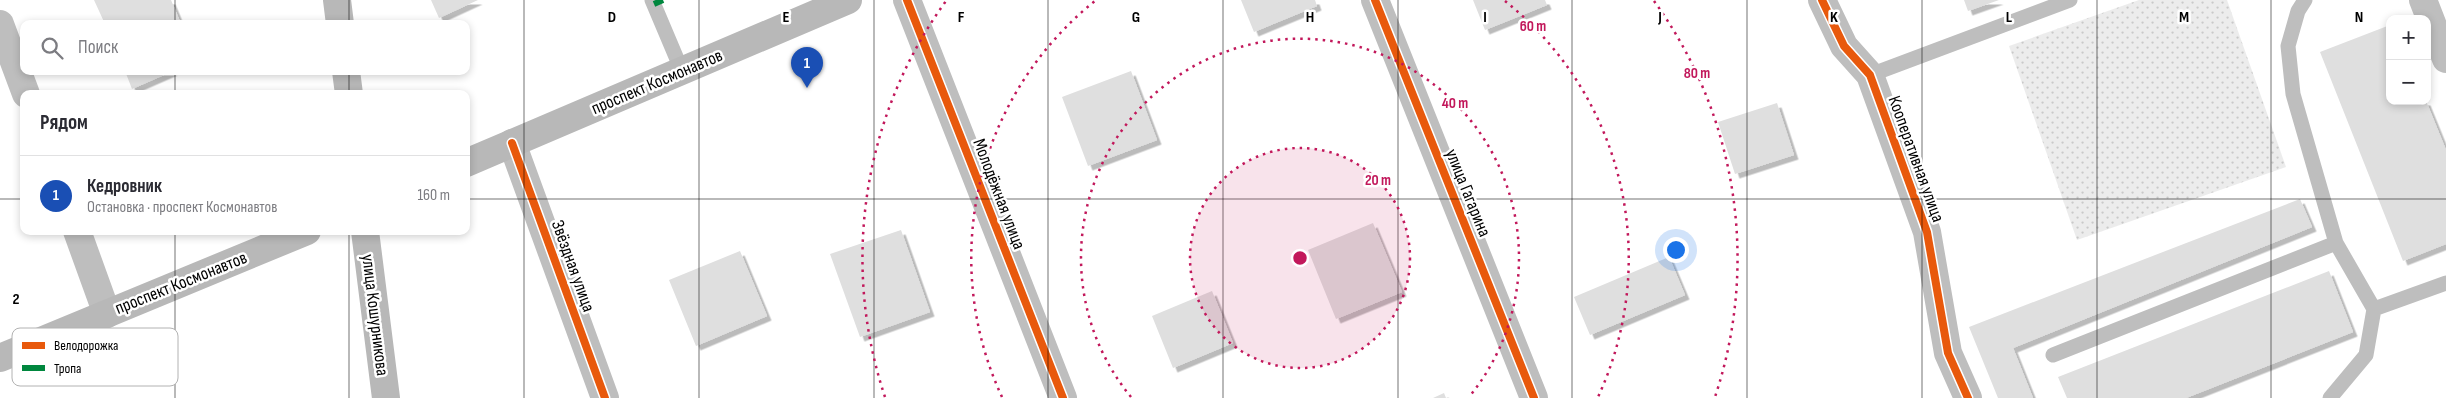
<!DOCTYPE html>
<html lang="ru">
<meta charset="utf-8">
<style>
:root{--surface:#fff;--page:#f7f7f7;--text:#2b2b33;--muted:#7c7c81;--line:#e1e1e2;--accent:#595959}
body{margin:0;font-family:"Sofia Sans Condensed",sans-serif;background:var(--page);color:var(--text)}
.controls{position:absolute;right:15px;top:15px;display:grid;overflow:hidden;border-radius:10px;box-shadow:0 2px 8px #0003}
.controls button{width:45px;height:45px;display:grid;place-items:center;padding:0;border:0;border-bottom:1px solid var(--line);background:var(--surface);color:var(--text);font:25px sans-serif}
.you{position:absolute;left:1675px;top:249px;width:18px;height:18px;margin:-12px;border:4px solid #fff;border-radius:50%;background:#1a73e8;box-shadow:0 0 0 8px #1a73e833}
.badge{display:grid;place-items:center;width:32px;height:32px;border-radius:50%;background:var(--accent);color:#fff;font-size:16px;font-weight:700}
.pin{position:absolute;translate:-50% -41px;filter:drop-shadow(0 1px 2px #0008)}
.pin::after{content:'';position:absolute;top:26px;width:18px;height:15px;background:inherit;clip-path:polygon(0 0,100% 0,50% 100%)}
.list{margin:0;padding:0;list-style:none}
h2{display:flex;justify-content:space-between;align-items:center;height:65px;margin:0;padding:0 20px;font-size:21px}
h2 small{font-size:16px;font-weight:400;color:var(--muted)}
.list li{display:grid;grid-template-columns:32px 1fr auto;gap:15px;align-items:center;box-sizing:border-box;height:80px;padding:0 20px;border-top:1px solid var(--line)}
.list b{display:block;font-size:19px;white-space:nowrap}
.list p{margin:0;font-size:16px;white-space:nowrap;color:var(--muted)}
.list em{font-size:16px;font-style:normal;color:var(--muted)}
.icon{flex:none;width:28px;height:28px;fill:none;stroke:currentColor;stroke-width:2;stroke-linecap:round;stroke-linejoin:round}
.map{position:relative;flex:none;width:2446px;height:398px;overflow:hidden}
.search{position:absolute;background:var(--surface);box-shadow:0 2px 8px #0003;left:20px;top:20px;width:450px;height:55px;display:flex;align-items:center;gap:12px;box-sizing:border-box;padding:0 18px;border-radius:10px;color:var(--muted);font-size:19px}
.panel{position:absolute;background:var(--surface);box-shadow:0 2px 8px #0003;left:20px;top:90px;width:450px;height:145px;border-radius:10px}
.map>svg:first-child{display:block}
</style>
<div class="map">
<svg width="2446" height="398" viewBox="0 0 2446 398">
<defs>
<pattern id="garden-dots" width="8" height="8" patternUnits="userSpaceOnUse" patternTransform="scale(1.25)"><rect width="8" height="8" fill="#ececec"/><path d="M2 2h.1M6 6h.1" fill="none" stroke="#c9c9c9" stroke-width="1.8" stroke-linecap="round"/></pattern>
<filter id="shadow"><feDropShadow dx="4.5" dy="4.5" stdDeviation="0" flood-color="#0004"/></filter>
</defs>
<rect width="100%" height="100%" fill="#fff"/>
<path fill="url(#garden-dots)" d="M 2139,0 L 2227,0 L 2286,167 L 2077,240 L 2009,46 Z"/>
<path fill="#dfdfdf" filter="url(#shadow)" d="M 94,0 L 171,0 L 181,24 L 105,24 Z
M 431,0 L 478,0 L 439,18 Z
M 1241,0 L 1315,0 L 1317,6 L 1254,32 Z
M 1473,0 L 1545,0 L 1547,5 L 1485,30 Z
M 1964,0 L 1999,0 L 1968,11 Z
M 2390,25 L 2390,101 L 2426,101 L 2446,150 L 2446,244 L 2403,261 L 2320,52 Z
M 125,71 L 173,71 L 132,89 Z
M 1131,71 L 1157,140 L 1088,166 L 1062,97 Z
M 1777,103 L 1794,155 L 1735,174 L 1718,122 Z
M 2300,199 L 2312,227 L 2013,348 L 2033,398 L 1998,398 L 1969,327 Z
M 1373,223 L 1402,292 L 1336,319 L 1308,250 Z
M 901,230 L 930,312 L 860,337 L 830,254 Z
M 740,251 L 767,316 L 696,346 L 669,280 Z
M 1669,257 L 1685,295 L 1590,335 L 1574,297 Z
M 2329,271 L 2353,332 L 2186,398 L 2067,398 L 2058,377 Z
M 1212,291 L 1233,343 L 1173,368 L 1152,316 Z
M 1444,393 L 1446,398 L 1433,398 Z"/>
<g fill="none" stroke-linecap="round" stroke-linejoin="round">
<path stroke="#bebebe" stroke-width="15" d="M 652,0 L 682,71
M 2305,0 L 2298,11 L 2288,46 L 2293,94 L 2336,243 L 2374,309 L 2366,355 L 2330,398
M 1870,75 L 2070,0
M 2374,309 L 2446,283
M 2053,355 L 2336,243"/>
<path stroke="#bebebe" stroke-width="28" d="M 907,0 L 1063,398
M 1375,0 L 1534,398
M 1822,0 L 1844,46 L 1870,75 L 1927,232 L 1948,353 L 1968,398
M 2423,0 L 2446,59
M 0,24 L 26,94
M 512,143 L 605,398
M 77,231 L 107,314"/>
<path stroke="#b8b8b8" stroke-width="28" d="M 337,0 L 340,24
M 346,71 L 349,94
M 466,163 L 848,0
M 365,231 L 386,398
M 0,358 L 307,231"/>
<path stroke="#00873e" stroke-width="6" stroke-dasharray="12 6" stroke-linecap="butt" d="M 654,4 L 663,0"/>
<g stroke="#fff" stroke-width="11">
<path id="cycleway" d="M 907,0 L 1063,398
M 1375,0 L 1534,398
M 1822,0 L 1844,46 L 1870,75 L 1927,232 L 1948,353 L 1968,398
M 512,143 L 605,398"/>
</g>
<use href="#cycleway" stroke="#e8590c" stroke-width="8"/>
</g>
<path fill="none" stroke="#000" stroke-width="1" stroke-opacity="0.55" d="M 175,0 L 175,24M 349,0 L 349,24M 524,0 L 524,398M 699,0 L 699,398M 874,0 L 874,398M 1048,0 L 1048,398M 1223,0 L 1223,398M 1398,0 L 1398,398M 1572,0 L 1572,398M 1747,0 L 1747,398M 1922,0 L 1922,398M 2097,0 L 2097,398M 2271,0 L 2271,398M 175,71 L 175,94M 349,71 L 349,94M 0,199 L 24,199M 466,199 L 2446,199M 175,231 L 175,398M 349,231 L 349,398"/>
<circle cx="1300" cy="258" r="110" fill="#c2185b" fill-opacity=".12"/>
<g fill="none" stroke="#c2185b" stroke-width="2.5" stroke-dasharray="2.5 5">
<circle cx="1300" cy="258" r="110"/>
<path d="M1131 397A219 219 0 1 1 1469 397"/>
<path d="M1002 397A329 329 0 0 1 1095 1M1505 1A329 329 0 0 1 1598 397"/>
<path d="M885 397A438 438 0 0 1 946 1M1654 1A438 438 0 0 1 1715 397"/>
</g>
<g text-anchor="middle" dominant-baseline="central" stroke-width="5" stroke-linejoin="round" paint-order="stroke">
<g font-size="18" fill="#000" stroke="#fff">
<text transform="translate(657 82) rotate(-23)">проспект Космонавтов</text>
<text transform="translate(1916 159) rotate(70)">Кооперативная улица</text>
<text transform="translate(1468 193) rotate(68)">улица Гагарина</text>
<text transform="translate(999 194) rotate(69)">Молодёжная улица</text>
<text transform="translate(573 266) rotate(70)">Звёздная улица</text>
<text transform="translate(181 283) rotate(-22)">проспект Космонавтов</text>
<text transform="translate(375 315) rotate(83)">улица Кошурникова</text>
</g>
</g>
<rect x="12" y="328" width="166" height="58" rx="8" fill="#fff" stroke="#b2b2b2" stroke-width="1"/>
<rect x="22" y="342" width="23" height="7" fill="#e8590c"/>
<rect x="22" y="365" width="23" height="6" fill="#00873e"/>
<g font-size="14" fill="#000">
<text x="54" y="350">Велодорожка</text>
<text x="54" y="373">Тропа</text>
</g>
<g font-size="16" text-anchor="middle" font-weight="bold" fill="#000" stroke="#fff" stroke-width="5" stroke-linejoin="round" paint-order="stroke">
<text x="612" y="22">D</text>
<text x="786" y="22">E</text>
<text x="961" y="22">F</text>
<text x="1136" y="22">G</text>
<text x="1310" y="22">H</text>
<text x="1485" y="22">I</text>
<text x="1660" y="22">J</text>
<text x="1834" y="22">K</text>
<text x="2009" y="22">L</text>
<text x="2184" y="22">M</text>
<text x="2359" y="22">N</text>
<text x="16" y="304">2</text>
</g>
<circle cx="1300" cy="258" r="8" fill="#c2185b" stroke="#fff" stroke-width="2.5"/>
<g font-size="15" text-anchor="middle" font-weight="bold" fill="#c2185b" stroke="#fff" stroke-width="5" stroke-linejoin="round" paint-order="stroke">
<text x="1533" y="31">60 m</text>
<text x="1697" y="78">80 m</text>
<text x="1455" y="108">40 m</text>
<text x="1378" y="185">20 m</text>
</g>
</svg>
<div class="controls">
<button>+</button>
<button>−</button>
</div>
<div class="you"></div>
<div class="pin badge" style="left:807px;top:88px;background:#1a4fb4">1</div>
<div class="search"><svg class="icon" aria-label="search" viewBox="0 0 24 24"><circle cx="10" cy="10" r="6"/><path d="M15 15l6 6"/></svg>Поиск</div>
<section class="panel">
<h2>Рядом<small></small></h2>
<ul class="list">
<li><span class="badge" style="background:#1a4fb4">1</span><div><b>Кедровник</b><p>Остановка · проспект Космонавтов</p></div><em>160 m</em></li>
</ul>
</section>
</div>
